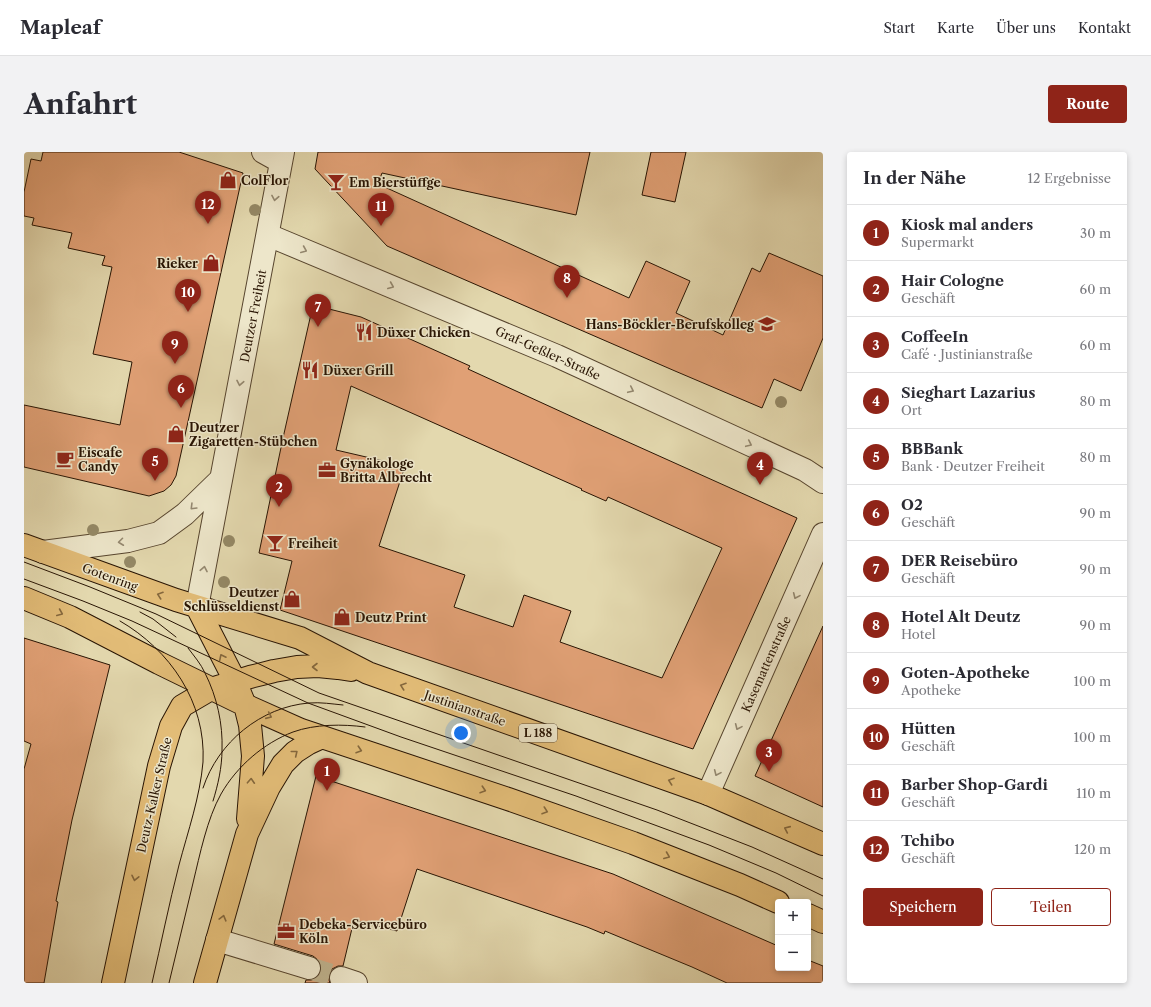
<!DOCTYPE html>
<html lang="de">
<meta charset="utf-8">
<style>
:root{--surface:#fff;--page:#f2f2f3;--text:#2b2b33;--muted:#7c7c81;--line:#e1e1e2;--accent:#8f2418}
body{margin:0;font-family:"Libre Caslon Text",serif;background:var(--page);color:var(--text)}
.controls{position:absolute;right:12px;bottom:12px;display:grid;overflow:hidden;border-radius:4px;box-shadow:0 2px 6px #0003}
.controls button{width:36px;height:36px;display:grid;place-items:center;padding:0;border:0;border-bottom:1px solid var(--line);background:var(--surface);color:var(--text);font:20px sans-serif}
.you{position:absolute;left:437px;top:581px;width:14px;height:14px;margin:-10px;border:3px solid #fff;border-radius:50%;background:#1a73e8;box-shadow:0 0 0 6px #1a73e833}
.badge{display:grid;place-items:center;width:26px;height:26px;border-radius:50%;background:var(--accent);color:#fff;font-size:13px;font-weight:700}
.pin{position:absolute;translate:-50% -33px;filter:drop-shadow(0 1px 2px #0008)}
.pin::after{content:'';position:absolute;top:21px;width:14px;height:12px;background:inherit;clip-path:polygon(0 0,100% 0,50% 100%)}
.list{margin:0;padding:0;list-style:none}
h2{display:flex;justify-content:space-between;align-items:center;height:52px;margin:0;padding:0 16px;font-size:17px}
h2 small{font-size:13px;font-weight:400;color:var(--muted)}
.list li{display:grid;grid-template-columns:26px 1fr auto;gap:12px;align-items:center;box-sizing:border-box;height:56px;padding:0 16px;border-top:1px solid var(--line)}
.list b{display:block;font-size:15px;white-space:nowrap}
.list p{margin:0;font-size:13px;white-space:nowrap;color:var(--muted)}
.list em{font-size:13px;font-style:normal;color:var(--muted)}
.actions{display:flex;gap:8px;padding:12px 16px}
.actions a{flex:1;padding:9px 0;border:1px solid var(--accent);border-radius:4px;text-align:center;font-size:14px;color:var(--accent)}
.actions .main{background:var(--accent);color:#fff}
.map{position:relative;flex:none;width:799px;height:831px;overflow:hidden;border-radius:4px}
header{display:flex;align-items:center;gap:24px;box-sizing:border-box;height:56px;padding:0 20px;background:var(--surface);border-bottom:1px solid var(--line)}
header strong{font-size:19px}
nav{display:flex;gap:22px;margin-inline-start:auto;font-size:14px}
.intro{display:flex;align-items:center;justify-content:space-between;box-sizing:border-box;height:96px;padding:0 24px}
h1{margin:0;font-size:28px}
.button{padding:10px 18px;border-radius:4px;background:var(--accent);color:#fff;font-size:14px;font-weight:700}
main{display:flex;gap:24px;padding:0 24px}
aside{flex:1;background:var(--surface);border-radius:4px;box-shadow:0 2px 6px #0003}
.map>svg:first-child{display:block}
</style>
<header>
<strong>Mapleaf</strong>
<nav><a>Start</a><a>Karte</a><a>Über uns</a><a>Kontakt</a></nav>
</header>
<div class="intro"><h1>Anfahrt</h1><a class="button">Route</a></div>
<main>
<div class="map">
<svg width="799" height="831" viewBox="0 0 799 831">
<rect width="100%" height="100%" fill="#e3d8ae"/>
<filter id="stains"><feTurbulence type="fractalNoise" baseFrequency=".005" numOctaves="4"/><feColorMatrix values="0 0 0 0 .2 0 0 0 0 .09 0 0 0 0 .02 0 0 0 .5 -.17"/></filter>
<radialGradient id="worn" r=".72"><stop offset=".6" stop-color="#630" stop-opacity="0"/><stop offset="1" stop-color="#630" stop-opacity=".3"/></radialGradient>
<path fill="#e0a075" stroke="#281403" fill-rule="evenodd" d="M 19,0 L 155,0 L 219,21 L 152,324 L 147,333 L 140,339 L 125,344 L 0,315 L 0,253 L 96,273 L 108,210 L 69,202 L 88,115 L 78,113 L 81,104 L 44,96 L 48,81 L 8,73 L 10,66 L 0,64 L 0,40 L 7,7 L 17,9 Z
M 294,0 L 566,0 L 552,63 L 358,21 L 354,32 L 605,146 L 622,109 L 666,129 L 652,161 L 699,183 L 728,116 L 736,120 L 745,101 L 799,124 L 799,186 L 777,239 L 750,227 L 738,256 L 651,219 L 363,94 L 291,17 Z
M 627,0 L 662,0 L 651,50 L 618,43 Z
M 289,153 L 337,165 L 446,214 L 444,217 L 564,272 L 773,366 L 669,597 L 256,458 L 268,409 L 235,401 L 259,286 ZM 327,234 L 558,337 L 557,338 L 582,349 L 584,345 L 698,396 L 638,526 L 536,490 L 547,459 L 500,443 L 489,475 L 430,455 L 441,423 L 355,394 L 381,314 L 312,298 Z
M 799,474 L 799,655 L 731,624 Z
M 0,486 L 86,513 L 48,668 L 32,749 L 34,750 L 20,831 L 0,831 L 0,617 L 7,592 L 0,589 Z
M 292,624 L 589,722 L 754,794 L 754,816 L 784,816 L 784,808 L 799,814 L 799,831 L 703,831 L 668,815 L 581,779 L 580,782 L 563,775 L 393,717 L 373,779 L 330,768 L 319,814 L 314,814 L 308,817 L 305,822 L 305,828 L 306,831 L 281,831 L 282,828 L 288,828 L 293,825 L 297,820 L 297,814 L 294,808 L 289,804 L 250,792 Z"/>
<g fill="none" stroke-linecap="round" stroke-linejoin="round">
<path stroke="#beb18c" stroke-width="22" stroke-dasharray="22 11" stroke-linecap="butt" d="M 285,816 L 317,826"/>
<g stroke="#57452e" stroke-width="24">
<path id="minor" d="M 239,0 L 257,10
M 244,83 L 533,204 L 781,318 L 799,330
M 19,400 L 104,389 L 135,381 L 161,362 L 197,327
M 173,455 L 259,0
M 684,642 L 799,382
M 193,788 L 285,816
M 317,826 L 332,831"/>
</g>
<g stroke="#281403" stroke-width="24">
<path id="major" d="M 0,393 L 152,448 L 276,486 L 344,521 L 684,642 L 799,692
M 0,446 L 46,465 L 135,511 L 221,553 L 277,578 L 484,647 L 609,691 L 716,733 L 754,750
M 173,455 L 211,529 L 221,553 L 226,573 L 229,604 L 224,667
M 784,763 L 799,770
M 89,831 L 135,614 L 147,574 L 158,554 L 187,537 L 226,525 L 250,519 L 273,515 L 294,514 L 314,516 L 327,518
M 181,831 L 223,682 L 245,635 L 259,612 L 271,600 L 285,591 L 298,585"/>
</g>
<use href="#minor" stroke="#ede6ca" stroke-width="22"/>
<use href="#major" stroke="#e2bc77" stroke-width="22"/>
<path stroke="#281403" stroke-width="1" d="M 0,410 L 66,435 L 132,462 L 295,541 L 633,658 L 728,695 L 799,727
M 0,427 L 59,449 L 108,469 L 284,551 L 377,585 L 552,644 L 685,693 L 752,721 L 799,744
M 116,460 L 129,467 L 152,485
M 96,469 C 146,498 182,550 179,610 C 176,645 164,679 155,713 C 145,752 137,792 128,831
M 164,496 C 170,504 177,512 181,521 C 193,545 199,572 198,598 C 198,615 194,633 189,649
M 179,636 C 194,590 237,555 285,551 C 297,550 308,552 319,553
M 145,831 C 153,798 161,764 169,731 C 176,702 183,667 197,642 C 213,614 240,591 269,580 C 291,572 319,572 341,575"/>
</g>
<g fill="#948865">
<circle cx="231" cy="58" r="6"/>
<circle cx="757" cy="250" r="6"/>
<circle cx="69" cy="378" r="6"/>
<circle cx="205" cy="389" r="6"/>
<circle cx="106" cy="410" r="6"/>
<circle cx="200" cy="430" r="6"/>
</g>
<defs><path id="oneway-chevron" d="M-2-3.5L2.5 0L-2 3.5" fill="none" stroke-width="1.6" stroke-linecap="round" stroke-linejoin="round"/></defs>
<g stroke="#948870">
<use href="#oneway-chevron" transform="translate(251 46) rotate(100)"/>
<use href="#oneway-chevron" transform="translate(280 98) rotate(23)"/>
<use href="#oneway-chevron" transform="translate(367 134) rotate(23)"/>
<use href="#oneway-chevron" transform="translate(216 231) rotate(101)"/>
<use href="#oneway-chevron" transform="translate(607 238) rotate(25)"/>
<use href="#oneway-chevron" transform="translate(725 292) rotate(25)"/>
<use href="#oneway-chevron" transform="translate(169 355) rotate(135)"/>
<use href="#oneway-chevron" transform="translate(97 390) rotate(173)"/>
<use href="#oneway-chevron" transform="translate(180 417) rotate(-79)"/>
<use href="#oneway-chevron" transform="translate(772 444) rotate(114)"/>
<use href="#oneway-chevron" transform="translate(714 575) rotate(114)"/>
<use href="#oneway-chevron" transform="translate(693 621) rotate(114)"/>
</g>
<g stroke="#85683d">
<use href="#oneway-chevron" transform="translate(136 443) rotate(-161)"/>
<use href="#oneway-chevron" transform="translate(36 461) rotate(23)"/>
<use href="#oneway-chevron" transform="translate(198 505) rotate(-116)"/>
<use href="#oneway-chevron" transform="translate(291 515) rotate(180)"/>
<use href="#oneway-chevron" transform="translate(379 534) rotate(-161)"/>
<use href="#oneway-chevron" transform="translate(245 564) rotate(24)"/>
<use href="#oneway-chevron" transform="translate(335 598) rotate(18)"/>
<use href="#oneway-chevron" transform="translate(271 601) rotate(-39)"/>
<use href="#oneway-chevron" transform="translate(227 629) rotate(-87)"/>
<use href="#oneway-chevron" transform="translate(647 629) rotate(-161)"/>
<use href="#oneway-chevron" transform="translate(459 638) rotate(18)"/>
<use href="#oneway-chevron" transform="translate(521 659) rotate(19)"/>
<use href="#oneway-chevron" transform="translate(763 677) rotate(-156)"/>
<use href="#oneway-chevron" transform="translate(643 704) rotate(22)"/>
<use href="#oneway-chevron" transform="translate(111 726) rotate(102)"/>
<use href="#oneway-chevron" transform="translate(199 766) rotate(-75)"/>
</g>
<defs>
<g id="shop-bare" transform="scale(1.38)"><path d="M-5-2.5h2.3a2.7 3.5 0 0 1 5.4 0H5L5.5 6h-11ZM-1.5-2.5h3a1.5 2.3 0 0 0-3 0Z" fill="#8f2418" stroke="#ede6ca" stroke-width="2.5" paint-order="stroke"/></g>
<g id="bar-bare" transform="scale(1.38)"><path d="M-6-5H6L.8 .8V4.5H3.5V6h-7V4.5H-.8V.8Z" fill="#8f2418" stroke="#ede6ca" stroke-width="2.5" paint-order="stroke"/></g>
<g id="school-bare" transform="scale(1.38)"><path d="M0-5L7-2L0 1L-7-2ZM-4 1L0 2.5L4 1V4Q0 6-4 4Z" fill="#8f2418" stroke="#ede6ca" stroke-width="2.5" paint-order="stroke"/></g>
<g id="restaurant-bare" transform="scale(1.38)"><path d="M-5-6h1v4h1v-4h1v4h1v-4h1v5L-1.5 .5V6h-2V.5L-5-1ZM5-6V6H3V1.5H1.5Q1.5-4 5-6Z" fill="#8f2418" stroke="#ede6ca" stroke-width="2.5" paint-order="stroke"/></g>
<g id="cafe-bare" transform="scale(1.38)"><path d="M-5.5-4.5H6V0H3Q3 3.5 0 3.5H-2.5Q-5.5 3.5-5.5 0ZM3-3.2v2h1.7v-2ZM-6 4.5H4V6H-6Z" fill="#8f2418" stroke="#ede6ca" stroke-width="2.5" paint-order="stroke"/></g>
<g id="office-bare" transform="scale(1.38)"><path d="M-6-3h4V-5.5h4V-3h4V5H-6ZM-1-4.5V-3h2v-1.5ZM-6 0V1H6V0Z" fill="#8f2418" stroke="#ede6ca" stroke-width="2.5" paint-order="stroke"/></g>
</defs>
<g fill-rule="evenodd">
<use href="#shop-bare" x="204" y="28"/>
<use href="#bar-bare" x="312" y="30"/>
<use href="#shop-bare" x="187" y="111"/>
<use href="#school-bare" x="743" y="172"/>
<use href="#restaurant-bare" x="340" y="180"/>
<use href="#restaurant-bare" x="286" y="218"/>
<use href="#shop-bare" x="152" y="282"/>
<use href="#cafe-bare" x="41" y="307"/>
<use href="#office-bare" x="303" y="318"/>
<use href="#bar-bare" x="251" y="391"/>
<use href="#shop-bare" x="268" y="447"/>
<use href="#shop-bare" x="318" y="465"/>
<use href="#office-bare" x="262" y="779"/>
</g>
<g text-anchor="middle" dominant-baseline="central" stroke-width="3" stroke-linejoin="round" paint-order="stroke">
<rect fill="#ede6ca" stroke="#63533f" stroke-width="1" x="495" y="572" width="38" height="18" rx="3"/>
<g font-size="11" font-weight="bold" fill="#281403">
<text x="514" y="581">L 188</text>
</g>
<g font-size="12" font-weight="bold" fill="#281403" stroke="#ede6ca" text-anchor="start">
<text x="217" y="28">ColFlor</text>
<text x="325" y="30">Em Bierstüffge</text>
<text x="174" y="111" text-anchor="end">Rieker</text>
<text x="730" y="172" text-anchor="end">Hans-Böckler-Berufskolleg</text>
<text x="353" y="180">Düxer Chicken</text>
<text x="299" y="218">Düxer Grill</text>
<text x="165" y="275">Deutzer<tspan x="165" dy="14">Zigaretten-Stübchen</tspan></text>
<text x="54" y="300">Eiscafe<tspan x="54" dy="14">Candy</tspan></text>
<text x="316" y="311">Gynäkologe<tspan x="316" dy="14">Britta Albrecht</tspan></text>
<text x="264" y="391">Freiheit</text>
<text x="255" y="440" text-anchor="end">Deutzer<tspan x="255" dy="14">Schlüsseldienst</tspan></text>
<text x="331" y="465">Deutz Print</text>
<text x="275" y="772">Debeka-Servicebüro<tspan x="275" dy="14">Köln</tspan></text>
</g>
<g font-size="12" fill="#281403" stroke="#ede6ca">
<text transform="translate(229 164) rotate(-79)">Deutzer Freiheit</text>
<text transform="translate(524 201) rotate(24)">Graf-Geßler-Straße</text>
<text transform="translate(86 425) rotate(20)">Gotenring</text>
<text transform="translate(742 512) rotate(-66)">Kasemattenstraße</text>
<text transform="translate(441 556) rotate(19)">Justinianstraße</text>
<text transform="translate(130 643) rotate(-77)">Deutz-Kalker Straße</text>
</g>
</g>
<rect width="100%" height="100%" filter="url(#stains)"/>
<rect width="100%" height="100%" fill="url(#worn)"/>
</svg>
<div class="controls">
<button>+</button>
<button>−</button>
</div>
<div class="you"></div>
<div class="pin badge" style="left:303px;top:639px">1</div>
<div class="pin badge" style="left:255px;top:355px">2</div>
<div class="pin badge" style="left:745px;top:620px">3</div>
<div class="pin badge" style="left:736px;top:333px">4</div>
<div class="pin badge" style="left:131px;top:329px">5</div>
<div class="pin badge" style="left:157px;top:256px">6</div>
<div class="pin badge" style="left:294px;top:175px">7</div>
<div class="pin badge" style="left:543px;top:146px">8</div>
<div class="pin badge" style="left:151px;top:212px">9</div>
<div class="pin badge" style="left:164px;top:160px">10</div>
<div class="pin badge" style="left:357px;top:74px">11</div>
<div class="pin badge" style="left:184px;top:72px">12</div>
</div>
<aside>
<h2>In der Nähe<small>12 Ergebnisse</small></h2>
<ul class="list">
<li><span class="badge">1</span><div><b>Kiosk mal anders</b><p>Supermarkt</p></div><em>30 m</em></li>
<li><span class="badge">2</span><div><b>Hair Cologne</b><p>Geschäft</p></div><em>60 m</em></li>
<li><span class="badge">3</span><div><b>CoffeeIn</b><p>Café · Justinianstraße</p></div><em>60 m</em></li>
<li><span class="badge">4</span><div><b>Sieghart Lazarius</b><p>Ort</p></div><em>80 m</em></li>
<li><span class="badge">5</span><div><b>BBBank</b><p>Bank · Deutzer Freiheit</p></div><em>80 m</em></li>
<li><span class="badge">6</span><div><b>O2</b><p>Geschäft</p></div><em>90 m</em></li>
<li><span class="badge">7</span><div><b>DER Reisebüro</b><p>Geschäft</p></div><em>90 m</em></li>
<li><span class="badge">8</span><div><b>Hotel Alt Deutz</b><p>Hotel</p></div><em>90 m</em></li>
<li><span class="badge">9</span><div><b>Goten-Apotheke</b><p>Apotheke</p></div><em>100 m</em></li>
<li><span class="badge">10</span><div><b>Hütten</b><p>Geschäft</p></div><em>100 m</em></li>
<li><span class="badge">11</span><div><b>Barber Shop-Gardi</b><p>Geschäft</p></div><em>110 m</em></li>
<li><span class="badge">12</span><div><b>Tchibo</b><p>Geschäft</p></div><em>120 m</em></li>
</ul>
<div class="actions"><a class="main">Speichern</a><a>Teilen</a></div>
</aside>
</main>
